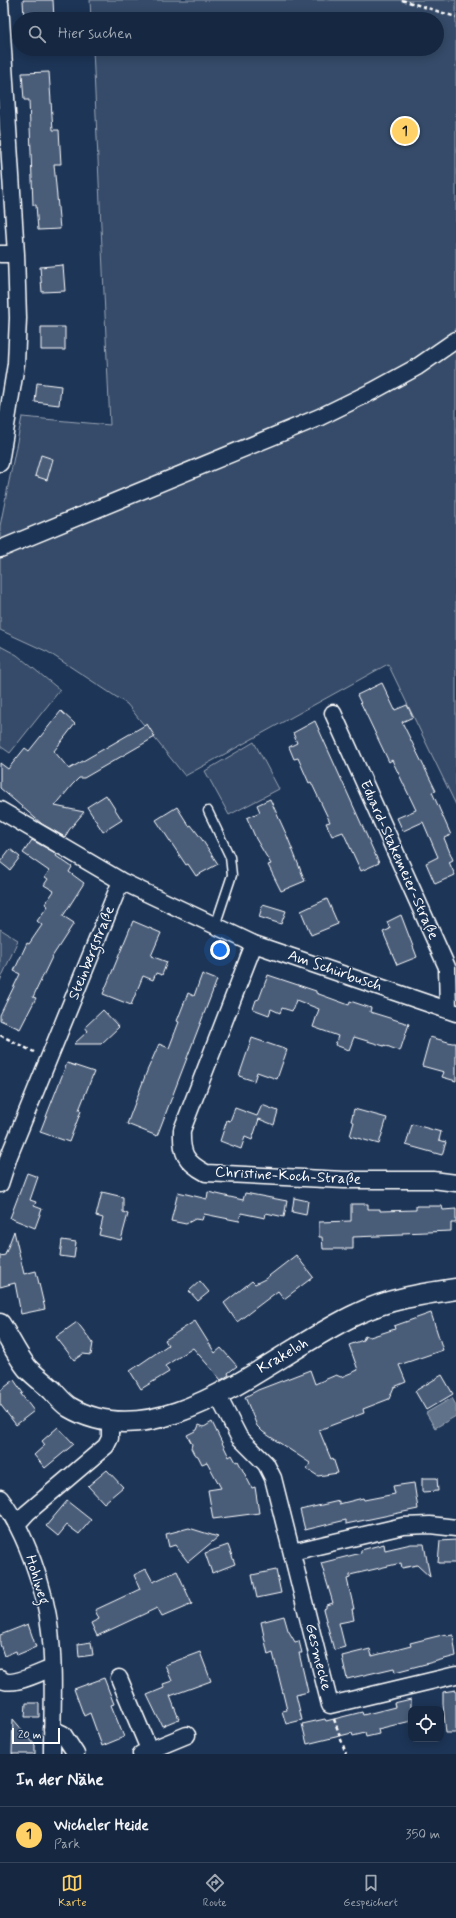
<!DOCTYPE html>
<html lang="de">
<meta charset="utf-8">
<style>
:root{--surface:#162841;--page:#1f3048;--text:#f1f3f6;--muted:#9ea6b1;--line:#35445a;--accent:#ffd166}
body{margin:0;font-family:Mynerve,sans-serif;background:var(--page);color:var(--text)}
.controls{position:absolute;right:12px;bottom:12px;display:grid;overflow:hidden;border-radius:8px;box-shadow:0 2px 10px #0003}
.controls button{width:36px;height:36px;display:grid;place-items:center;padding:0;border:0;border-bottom:1px solid var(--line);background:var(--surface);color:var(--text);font:20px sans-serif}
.scale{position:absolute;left:12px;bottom:10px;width:48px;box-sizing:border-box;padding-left:4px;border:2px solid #fff;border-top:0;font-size:11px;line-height:14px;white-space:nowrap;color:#fff;-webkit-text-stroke:3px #1d3557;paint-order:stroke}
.you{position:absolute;left:220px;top:950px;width:14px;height:14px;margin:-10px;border:3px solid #fff;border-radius:50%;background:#1a73e8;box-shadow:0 0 0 6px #1a73e833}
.badge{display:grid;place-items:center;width:26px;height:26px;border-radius:50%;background:var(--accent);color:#111;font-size:13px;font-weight:700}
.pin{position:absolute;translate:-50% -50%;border:2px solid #fff;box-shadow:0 1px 4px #0006}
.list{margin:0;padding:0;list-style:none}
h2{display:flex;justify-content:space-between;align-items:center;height:52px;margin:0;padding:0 16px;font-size:17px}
h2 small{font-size:13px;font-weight:400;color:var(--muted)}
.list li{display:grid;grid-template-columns:26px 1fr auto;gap:12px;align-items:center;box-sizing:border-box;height:56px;padding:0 16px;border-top:1px solid var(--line)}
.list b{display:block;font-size:15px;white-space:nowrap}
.list p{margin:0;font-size:13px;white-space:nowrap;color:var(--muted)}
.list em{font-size:13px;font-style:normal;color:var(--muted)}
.icon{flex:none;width:22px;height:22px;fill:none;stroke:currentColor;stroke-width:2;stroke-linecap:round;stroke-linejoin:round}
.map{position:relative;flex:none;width:456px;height:1754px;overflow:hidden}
.search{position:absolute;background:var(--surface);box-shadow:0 2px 10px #0003;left:12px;right:12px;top:12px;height:44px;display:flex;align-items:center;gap:10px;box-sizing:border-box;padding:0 14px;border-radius:22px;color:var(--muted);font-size:15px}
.sheet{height:108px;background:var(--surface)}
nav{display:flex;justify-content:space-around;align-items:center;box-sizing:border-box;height:56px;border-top:1px solid var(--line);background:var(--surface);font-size:11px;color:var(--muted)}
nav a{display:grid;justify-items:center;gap:2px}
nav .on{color:var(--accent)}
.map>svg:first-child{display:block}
</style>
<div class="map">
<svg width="456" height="1754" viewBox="0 0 456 1754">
<rect width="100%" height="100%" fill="#1d3557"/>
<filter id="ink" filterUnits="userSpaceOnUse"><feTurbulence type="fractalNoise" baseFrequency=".025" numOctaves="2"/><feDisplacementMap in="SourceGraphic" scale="8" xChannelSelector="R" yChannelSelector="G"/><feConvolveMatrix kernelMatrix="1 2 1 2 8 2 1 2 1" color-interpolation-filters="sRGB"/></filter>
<g filter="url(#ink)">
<path fill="#364b69" stroke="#9aa5b4" d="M 90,0 L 456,0 L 456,805 L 388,664 L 185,776 L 127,704 L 48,652 L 0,630 L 0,526 L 22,417 L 110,425 L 93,49 L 437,49 L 437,19 L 91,19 Z
M 0,646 L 17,655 L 60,690 L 10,753 L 0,746 Z
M 254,742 L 279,789 L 229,815 L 205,771 Z
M 0,929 L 18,940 L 0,981 Z"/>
<path fill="#617289" stroke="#a0aab8" d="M 452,1398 L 456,1405 L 456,1416 L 435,1428 L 426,1413 Z"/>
<path fill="#4a5d79" stroke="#fff" d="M 23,0 L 53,0 L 54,19 L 24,19 Z
M 49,72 L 53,130 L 59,130 L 61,164 L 54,164 L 60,229 L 38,230 L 36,205 L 33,205 L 29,100 L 24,100 L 22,73 Z
M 63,265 L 65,291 L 42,292 L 40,267 Z
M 41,327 L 65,327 L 65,350 L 41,350 Z
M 37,383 L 61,386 L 59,405 L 35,402 Z
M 41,455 L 53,459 L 47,480 L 35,476 Z
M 382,683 L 395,710 L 407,705 L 413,717 L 402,722 L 436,791 L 432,792 L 451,835 L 444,838 L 453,860 L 449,862 L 455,875 L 435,884 L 426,863 L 438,857 L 423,822 L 403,831 L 397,818 L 416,810 L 392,760 L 389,762 L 357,695 Z
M 61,711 L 75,724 L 54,751 L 69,769 L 147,724 L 155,737 L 84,778 L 79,778 L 72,785 L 55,806 L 84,812 L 69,830 L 65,837 L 42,824 L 0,788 L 0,763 L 8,769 L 25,748 L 29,751 Z
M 315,721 L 379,863 L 361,871 L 343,832 L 332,836 L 326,823 L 330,822 L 311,782 L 309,783 L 298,758 L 294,759 L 289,747 L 297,743 L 293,733 Z
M 106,795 L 122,820 L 103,832 L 87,807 Z
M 270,799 L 287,836 L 305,881 L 281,891 L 268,865 L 271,864 L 256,839 L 247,818 L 260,812 L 257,805 Z
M 177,807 L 189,826 L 191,825 L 201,838 L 218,864 L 196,876 L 188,864 L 186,865 L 156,820 Z
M 32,840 L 57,854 L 56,856 L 72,867 L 69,872 L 84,883 L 63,916 L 74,923 L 52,957 L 33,997 L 36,998 L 20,1029 L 0,1020 L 0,1015 L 20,974 L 14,971 L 27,943 L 29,944 L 42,925 L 37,921 L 48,906 L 45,904 L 54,891 L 44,885 L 48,879 L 45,877 L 49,871 L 23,853 Z
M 10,849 L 20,857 L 10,870 L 0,862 Z
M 327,899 L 338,924 L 311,935 L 301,911 Z
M 263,904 L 286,911 L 281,924 L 259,917 Z
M 401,915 L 417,957 L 397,965 L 383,932 L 390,929 L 387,922 Z
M 133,921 L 161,933 L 151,956 L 167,962 L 162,975 L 156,973 L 153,980 L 143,976 L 131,1005 L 103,994 Z
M 202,974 L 217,980 L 157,1136 L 127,1124 L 147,1071 L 159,1044 L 169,1048 L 179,1022 L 177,1021 L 188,993 L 194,996 Z
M 268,975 L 316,991 L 316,993 L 349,1005 L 350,1001 L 371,1008 L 370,1012 L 409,1024 L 400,1051 L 384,1045 L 384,1046 L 354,1037 L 349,1050 L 335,1045 L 338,1036 L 313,1027 L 319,1009 L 296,1000 L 292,1011 L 282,1008 L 280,1013 L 271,1009 L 269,1015 L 253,1009 L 256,1000 L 259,999 Z
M 103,1010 L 119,1027 L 101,1044 L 74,1044 L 88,1031 L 85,1027 Z
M 430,1037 L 452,1043 L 456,1043 L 456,1081 L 442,1077 L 444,1072 L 422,1066 Z
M 252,1038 L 287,1050 L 277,1079 L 257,1072 L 254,1081 L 239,1076 Z
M 67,1063 L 94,1072 L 79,1110 L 81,1111 L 69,1142 L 40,1132 Z
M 262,1105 L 278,1111 L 274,1125 L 259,1119 L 252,1140 L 245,1137 L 241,1149 L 220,1141 L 227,1120 L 230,1121 L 235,1108 L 257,1116 Z
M 354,1109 L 387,1118 L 379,1144 L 350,1136 L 354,1122 L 351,1121 Z
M 412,1124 L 441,1132 L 439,1140 L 446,1142 L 442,1155 L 406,1145 Z
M 27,1173 L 38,1177 L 30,1200 L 36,1202 L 34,1206 L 42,1209 L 35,1228 L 10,1218 Z
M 102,1192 L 123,1197 L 123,1212 L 128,1214 L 121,1240 L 99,1235 L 103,1218 L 96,1216 Z
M 178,1192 L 207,1199 L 208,1192 L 243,1200 L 245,1193 L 287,1201 L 284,1217 L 266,1213 L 265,1218 L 241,1213 L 239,1221 L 204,1214 L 202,1220 L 195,1219 L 186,1224 L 171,1221 Z
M 294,1198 L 308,1201 L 306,1215 L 292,1212 Z
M 351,1204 L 368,1204 L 368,1209 L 380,1209 L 380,1211 L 416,1210 L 416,1206 L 442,1206 L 443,1210 L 456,1209 L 456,1223 L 451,1223 L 451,1231 L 402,1233 L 402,1235 L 353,1237 L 353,1249 L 323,1249 L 322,1237 L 319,1237 L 319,1222 L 351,1221 Z
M 14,1231 L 24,1274 L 36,1271 L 45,1309 L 21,1314 L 15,1283 L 0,1287 L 0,1256 L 5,1255 Z
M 62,1240 L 76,1242 L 74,1258 L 60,1256 Z
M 296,1255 L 313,1277 L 284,1299 L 278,1291 L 237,1322 L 224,1303 L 252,1281 L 255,1284 L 265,1279 Z
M 200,1281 L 209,1292 L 198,1301 L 189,1291 Z
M 431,1313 L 443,1350 L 399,1365 L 406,1382 L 394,1387 L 389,1399 L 363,1409 L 364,1413 L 319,1430 L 331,1459 L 333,1458 L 338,1473 L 318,1476 L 307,1469 L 310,1463 L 263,1432 L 257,1426 L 245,1397 L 258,1390 L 310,1370 L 315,1384 L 336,1375 L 341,1377 L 358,1370 L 349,1345 L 363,1340 L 365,1335 L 370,1337 L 395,1329 L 394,1326 Z
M 195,1321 L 215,1353 L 221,1348 L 237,1366 L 228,1373 L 229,1375 L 221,1380 L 193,1348 L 165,1366 L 169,1372 L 141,1389 L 130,1371 L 168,1345 L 165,1340 Z
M 77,1322 L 93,1343 L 91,1355 L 83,1354 L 74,1360 L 56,1337 Z
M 442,1375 L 453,1394 L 426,1410 L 415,1391 Z
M 14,1380 L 23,1393 L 21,1394 L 34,1411 L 16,1425 L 0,1404 L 0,1391 Z
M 212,1422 L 229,1457 L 232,1455 L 236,1462 L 238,1461 L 252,1488 L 255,1487 L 259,1513 L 213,1519 L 208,1490 L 221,1488 L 207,1462 L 202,1464 L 198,1456 L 194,1454 L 191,1448 L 192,1444 L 187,1435 L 197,1430 L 199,1425 L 204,1427 Z
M 58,1427 L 74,1444 L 45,1468 L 34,1455 L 45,1445 L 42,1441 Z
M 107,1470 L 123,1487 L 104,1503 L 88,1486 Z
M 422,1478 L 437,1478 L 438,1491 L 422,1492 Z
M 414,1483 L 418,1509 L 346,1524 L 346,1520 L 305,1530 L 300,1510 L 339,1501 L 339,1504 L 363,1498 L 364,1500 L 395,1494 L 393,1486 Z
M 67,1501 L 91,1520 L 79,1534 L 67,1525 L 58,1536 L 46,1526 Z
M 189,1528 L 218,1537 L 188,1562 L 175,1545 L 169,1547 L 166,1534 Z
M 456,1540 L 456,1563 L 438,1563 L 440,1541 Z
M 384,1544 L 385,1550 L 411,1544 L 424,1544 L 430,1577 L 417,1565 L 402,1568 L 401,1563 L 350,1575 L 350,1578 L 347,1579 L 354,1609 L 352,1609 L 354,1620 L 339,1623 L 345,1647 L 334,1650 L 323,1609 L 326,1608 L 326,1605 L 333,1603 L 321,1563 L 361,1553 L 361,1550 Z
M 228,1545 L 235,1564 L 212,1573 L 205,1553 Z
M 146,1569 L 153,1582 L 177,1571 L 192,1604 L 162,1617 L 157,1608 L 97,1636 L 91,1623 L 99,1619 L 95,1610 L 140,1589 L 134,1575 Z
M 276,1570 L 281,1593 L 257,1598 L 252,1575 Z
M 284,1616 L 288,1630 L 295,1642 L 299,1641 L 302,1653 L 299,1653 L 308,1692 L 296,1695 L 302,1720 L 286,1724 L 282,1711 L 287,1710 L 273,1653 L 268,1655 L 261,1622 Z
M 28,1624 L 36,1647 L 17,1655 L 16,1651 L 4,1656 L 0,1644 L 0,1635 Z
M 446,1634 L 447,1636 L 453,1635 L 456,1656 L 395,1672 L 394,1668 L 347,1679 L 342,1656 L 370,1649 L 372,1656 L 411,1646 L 410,1643 Z
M 91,1642 L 93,1655 L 79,1657 L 78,1644 Z
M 200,1652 L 211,1681 L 170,1696 L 179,1719 L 162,1726 L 147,1695 L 164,1688 L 163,1684 L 172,1681 L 165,1665 Z
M 104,1678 L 114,1704 L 111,1705 L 124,1737 L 102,1746 L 90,1713 L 84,1716 L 74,1689 Z
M 456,1690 L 456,1733 L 446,1733 L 443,1704 L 443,1692 Z
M 411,1699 L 411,1721 L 378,1729 L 379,1734 L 366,1737 L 365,1733 L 353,1736 L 352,1733 L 307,1744 L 302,1724 L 325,1719 L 326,1721 L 362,1712 L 363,1715 L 395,1707 L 394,1703 Z
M 26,1703 L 39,1703 L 39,1717 L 25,1717 Z
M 13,1719 L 35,1745 L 35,1754 L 12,1754 Z"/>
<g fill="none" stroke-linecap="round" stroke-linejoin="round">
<g stroke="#fff" stroke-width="11">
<path id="service" d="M 208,811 L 230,857 L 232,875 L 215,926"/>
</g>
<g stroke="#fff" stroke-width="19">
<path id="minor" d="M 0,3 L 16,254 L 18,318 L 16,364 L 0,463
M 0,254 L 16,254
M 0,549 L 320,417 L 373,391 L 417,367 L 456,340
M 333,713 L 447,967 L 448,1010
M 0,810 L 121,881 L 254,944 L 456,1013
M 254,944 L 182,1130 C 181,1153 185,1162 206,1173 L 344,1180 L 433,1180 L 456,1183
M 0,1184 L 9,1156 L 121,881
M 217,1394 L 239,1437 L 266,1464 L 273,1478 L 330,1705 L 456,1675
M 0,1498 C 25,1530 46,1591 50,1631 C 55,1672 52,1714 52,1754
M 17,1524 L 27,1513 L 106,1446 L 110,1438 L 110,1422
M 292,1552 L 403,1526 L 430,1525 L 456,1528
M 0,1678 C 9,1689 41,1672 52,1668
M 119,1678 L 151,1754
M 52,1729 L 63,1734 L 76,1754
M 141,1754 L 187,1735"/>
</g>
<g stroke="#fff" stroke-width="23">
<path id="tertiary" d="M 0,1324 C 9,1338 17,1355 27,1368 C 35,1376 44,1383 52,1390 C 57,1396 63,1403 69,1407 C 162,1462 275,1351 357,1314 C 388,1299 422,1294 456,1289"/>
</g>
<path stroke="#fff" stroke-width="2.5" stroke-dasharray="4 3" stroke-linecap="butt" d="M 402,0 L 456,17
M 0,1035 L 34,1052
M 334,1719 L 346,1754"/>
<use href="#service" stroke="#1d3557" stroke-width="8"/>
<use href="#minor" stroke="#1d3557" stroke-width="16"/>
<use href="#tertiary" stroke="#1d3557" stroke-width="20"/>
</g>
</g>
<g text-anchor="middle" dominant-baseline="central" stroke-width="3" stroke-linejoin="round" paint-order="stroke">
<g font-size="15" fill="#fff" stroke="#1d3557">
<text transform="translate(399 860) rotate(66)">Eduard-Stakemeier-Straße</text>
<text transform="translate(92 953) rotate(-68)">Steinbergstraße</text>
<text transform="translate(335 971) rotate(19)">Am Schürbusch</text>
<text transform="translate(288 1176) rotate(3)">Christine-Koch-Straße</text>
<text transform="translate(283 1356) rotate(-30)">Krakeloh</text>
<text transform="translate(37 1580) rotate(73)">Hohlweg</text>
<text transform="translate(318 1657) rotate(76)">Gesmecke</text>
</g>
</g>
</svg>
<div class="controls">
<button><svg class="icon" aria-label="locate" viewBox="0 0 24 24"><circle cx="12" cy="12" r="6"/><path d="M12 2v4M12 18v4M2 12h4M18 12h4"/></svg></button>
</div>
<div class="scale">20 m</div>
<div class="you"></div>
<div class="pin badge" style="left:405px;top:131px">1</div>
<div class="search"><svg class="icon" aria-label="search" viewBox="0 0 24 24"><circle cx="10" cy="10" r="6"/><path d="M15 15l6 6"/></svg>Hier suchen</div>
</div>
<section class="sheet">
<h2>In der Nähe<small></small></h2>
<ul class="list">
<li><span class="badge">1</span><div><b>Wicheler Heide</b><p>Park</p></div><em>350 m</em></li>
</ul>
</section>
<nav>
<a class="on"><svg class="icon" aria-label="map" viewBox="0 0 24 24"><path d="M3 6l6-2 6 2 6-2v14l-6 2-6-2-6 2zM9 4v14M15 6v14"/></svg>Karte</a>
<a><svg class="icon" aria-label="directions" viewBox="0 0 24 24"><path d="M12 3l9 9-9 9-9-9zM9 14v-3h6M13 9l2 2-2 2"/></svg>Route</a>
<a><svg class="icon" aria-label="saved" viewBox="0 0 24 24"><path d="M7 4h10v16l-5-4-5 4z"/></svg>Gespeichert</a>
</nav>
